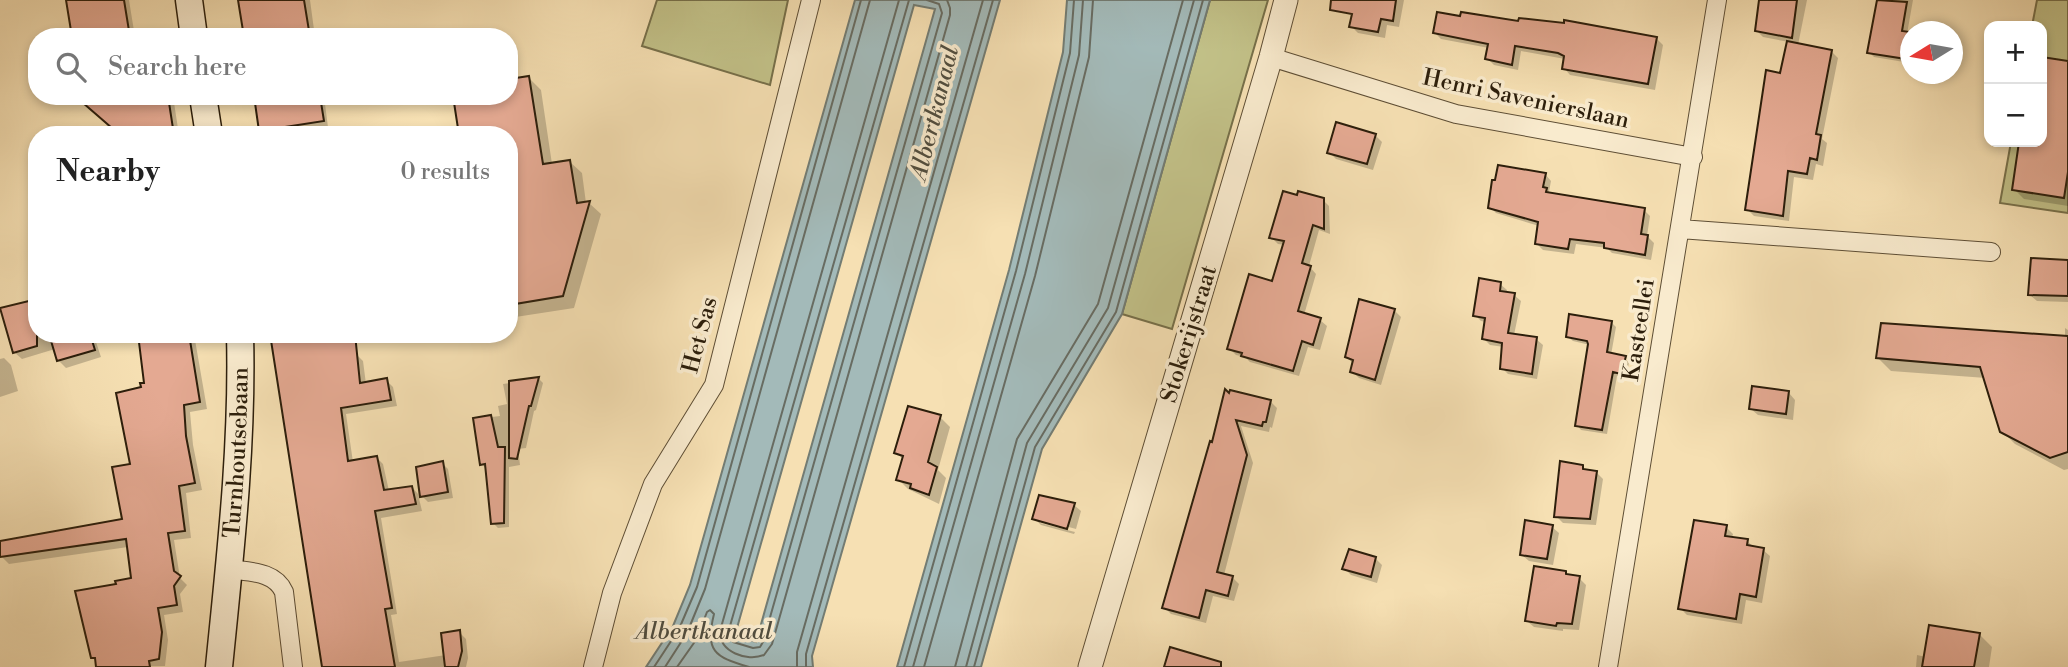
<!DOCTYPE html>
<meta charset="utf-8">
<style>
:root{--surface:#fff;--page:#f6f6f6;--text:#222;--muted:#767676;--line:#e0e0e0}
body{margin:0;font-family:"Libre Bodoni",serif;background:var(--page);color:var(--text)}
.controls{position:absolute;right:21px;top:21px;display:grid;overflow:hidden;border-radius:14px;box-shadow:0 4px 10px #0003}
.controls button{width:63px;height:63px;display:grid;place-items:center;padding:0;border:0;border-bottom:2px solid var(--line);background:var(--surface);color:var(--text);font:35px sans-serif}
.compass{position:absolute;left:1900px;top:21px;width:63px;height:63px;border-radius:50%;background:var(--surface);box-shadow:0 4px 10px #0003;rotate:259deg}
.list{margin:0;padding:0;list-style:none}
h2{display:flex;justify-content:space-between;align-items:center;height:91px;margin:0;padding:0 28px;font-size:30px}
h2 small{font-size:23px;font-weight:400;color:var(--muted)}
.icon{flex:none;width:38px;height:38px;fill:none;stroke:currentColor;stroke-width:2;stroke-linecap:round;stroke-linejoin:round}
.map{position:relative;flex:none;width:2068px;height:667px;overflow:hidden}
.search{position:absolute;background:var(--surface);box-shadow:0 4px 10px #0003;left:28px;top:28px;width:490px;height:77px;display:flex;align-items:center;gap:18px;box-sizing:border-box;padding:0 24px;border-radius:28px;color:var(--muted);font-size:26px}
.panel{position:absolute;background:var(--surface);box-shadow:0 4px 10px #0003;left:28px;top:126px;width:490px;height:217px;border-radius:28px}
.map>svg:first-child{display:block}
</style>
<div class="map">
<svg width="2068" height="667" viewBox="0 0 2068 667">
<rect width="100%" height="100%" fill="#f6e0b3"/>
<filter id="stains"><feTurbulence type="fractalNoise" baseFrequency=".00286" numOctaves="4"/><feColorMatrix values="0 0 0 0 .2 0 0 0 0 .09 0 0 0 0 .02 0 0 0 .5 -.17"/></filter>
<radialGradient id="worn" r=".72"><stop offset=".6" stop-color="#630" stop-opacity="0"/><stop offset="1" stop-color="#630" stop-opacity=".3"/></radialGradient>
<path fill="#c2c188" stroke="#77704a" stroke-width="2" d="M 657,0 L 788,0 L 770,85 L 642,46 Z
M 1210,0 L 1268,0 L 1172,329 L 1122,314 Z
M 2037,0 L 2068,0 L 2068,213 L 2000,203 L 2011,142 L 2042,142 L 2042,26 L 2032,26 Z"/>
<path fill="#a3bab9" stroke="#737c73" stroke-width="2" fill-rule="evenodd" d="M 855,0 L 1000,0 L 812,656 L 813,667 L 646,667 L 673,626 L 690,585 ZM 914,5 L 935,9 L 756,642 L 735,635 Z
M 1067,0 L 1210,0 L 1122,314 L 1042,449 L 981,667 L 897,667 L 1009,270 L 1063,52 Z"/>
<path fill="#0003" d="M 68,0 L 129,0 L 135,37 L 97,37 Z
M 239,0 L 310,0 L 315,37 L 245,37 Z
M 1356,0 L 1404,0 L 1399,27 L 1387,25 L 1385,38 L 1358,33 L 1351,26 Z
M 1761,0 L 1807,0 L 1798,45 L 1831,51 L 1838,58 L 1822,139 L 1827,143 L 1823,166 L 1816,164 L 1813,180 L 1794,177 L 1789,221 L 1754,216 L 1747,209 L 1789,42 L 1763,37 L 1756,30 Z
M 1879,0 L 1913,0 L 1907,34 L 1910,35 L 1910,63 L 1874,57 L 1869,52 Z
M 1519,23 L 1656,38 L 1663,45 L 1655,90 L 1570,75 L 1564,68 L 1565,59 L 1521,51 L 1518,70 L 1494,65 L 1487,58 L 1489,48 L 1441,39 L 1435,33 Z
M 2042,59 L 2068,63 L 2068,206 L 2024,199 L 2014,189 L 2021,142 L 2042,142 Z
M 529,78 L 541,90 L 552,164 L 570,162 L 582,173 L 586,203 L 589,203 L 601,214 L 574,308 L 509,318 L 509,96 Z
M 81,96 L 173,96 L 179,135 L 104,135 L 102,127 L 109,125 Z
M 255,96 L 324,96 L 329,135 L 261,135 Z
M 1375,135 L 1382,142 L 1373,170 L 1336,159 L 1329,152 Z
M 1545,174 L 1551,181 L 1549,192 L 1552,195 L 1644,210 L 1650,216 L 1647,236 L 1654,243 L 1651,260 L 1612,253 L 1607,248 L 1576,244 L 1574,254 L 1543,250 L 1537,244 L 1539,226 L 1496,213 L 1490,207 Z
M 1323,200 L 1329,206 L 1330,234 L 1319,230 L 1309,266 L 1316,274 L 1304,315 L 1320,320 L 1327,326 L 1320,350 L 1308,347 L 1299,376 L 1250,362 L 1245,357 L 1236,355 L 1229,348 L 1274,283 L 1285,245 L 1278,244 L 1271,237 Z
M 2068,262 L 2068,302 L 2037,301 L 2030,295 Z
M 1500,284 L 1507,290 L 1506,293 L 1514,295 L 1521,301 L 1514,335 L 1536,339 L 1543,345 L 1537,379 L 1508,374 L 1502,368 L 1504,347 L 1490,345 L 1484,339 L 1486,322 L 1481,321 L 1475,315 Z
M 1394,310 L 1401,317 L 1381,385 L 1359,378 L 1352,371 L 1353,363 L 1346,357 Z
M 1611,322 L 1616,327 L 1611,355 L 1625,358 L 1629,363 L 1626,377 L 1617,376 L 1607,434 L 1581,430 L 1577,425 L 1590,345 L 1573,341 L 1568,337 Z
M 2065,328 L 2068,330 L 2068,469 L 2064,470 L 2015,444 L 2002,431 L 1986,378 L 1891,371 L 1878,358 L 2065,337 Z
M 37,334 L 109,334 L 95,339 L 101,357 L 66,368 L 58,360 L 55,349 L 22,359 L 14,352 Z
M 140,334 L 194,334 L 207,409 L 190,412 L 193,445 L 202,490 L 186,493 L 191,538 L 174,540 L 180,578 L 187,585 L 180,594 L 183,612 L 164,615 L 168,640 L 165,666 L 97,667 L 97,661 L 93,657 L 118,585 L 133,580 L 128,547 L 9,564 L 2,557 L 0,543 L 124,520 L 145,384 Z
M 272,334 L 356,354 L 363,361 L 366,384 L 386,380 L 393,387 L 397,406 L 346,414 L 353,462 L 377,458 L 383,464 L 389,491 L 412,487 L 418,494 L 422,511 L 381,518 L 397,614 L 391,615 L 399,662 L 446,655 L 459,632 L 466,639 L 468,658 L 466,667 L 324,667 Z
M 4,358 L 11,365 L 18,391 L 0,397 L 0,359 Z
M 539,379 L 543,383 L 536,410 L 534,411 L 526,448 L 518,449 L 520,465 L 509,467 L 509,527 L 498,528 L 493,523 L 486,469 L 482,464 L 475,419 L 500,416 L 498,406 L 507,404 L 503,384 Z
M 1789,393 L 1795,400 L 1793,420 L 1758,415 L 1751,409 Z
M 1230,396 L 1270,401 L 1277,408 L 1272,428 L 1270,427 L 1269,432 L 1241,426 L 1253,463 L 1224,575 L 1232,577 L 1239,584 L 1234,601 L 1213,596 L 1206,623 L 1171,614 L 1164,607 Z
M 940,417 L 950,427 L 938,470 L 946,478 L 939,504 L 908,489 L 898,479 L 904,460 L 896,452 Z
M 442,463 L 448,469 L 453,498 L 428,502 L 422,496 Z
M 1582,467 L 1587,471 L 1596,472 L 1603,479 L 1596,525 L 1563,523 L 1556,516 Z
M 1074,505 L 1081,511 L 1076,529 L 1040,519 L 1040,523 L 1075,532 L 1074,534 L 1041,525 L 1034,518 Z
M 1552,527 L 1559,533 L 1553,565 L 1529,561 L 1522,555 Z
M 1726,527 L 1733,534 L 1732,539 L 1747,541 L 1755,548 L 1763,550 L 1770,556 L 1762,603 L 1746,600 L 1742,624 L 1687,615 L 1680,608 Z
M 1375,558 L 1382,565 L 1377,583 L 1351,575 L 1344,568 Z
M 1565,572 L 1570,577 L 1579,578 L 1586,585 L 1579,630 L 1563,629 L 1563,631 L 1534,627 L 1527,621 Z
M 1979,634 L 1992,647 L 1989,667 L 1916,667 L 1917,655 L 1926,657 Z"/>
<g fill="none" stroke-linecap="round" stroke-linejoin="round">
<path stroke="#686c62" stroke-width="2" d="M 899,0 L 720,631 C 719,652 747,662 764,655 L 772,644 L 950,15 L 950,8 L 947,0
M 909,0 L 728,633 L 733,642 L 753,648 L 760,647 L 763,642 L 942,13 L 939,4 L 927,0
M 654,667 L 679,629 L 697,587 L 861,0
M 665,667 L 687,633 L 705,589 L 870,0
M 677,667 L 696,640 L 707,612 L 710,610 L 714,614 C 705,651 714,657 749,667
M 797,667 L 797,652 L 983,0
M 806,667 L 806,654 L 993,0
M 904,667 L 1016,271 L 1070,53 L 1074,0
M 913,667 L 1025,274 L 1079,55 L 1083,0
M 924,667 L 1035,276 L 1089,57 L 1093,0
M 955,667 L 1017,439 L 1098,304 L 1183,0
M 966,667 L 1027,443 L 1108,308 L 1194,0
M 974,667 L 1035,447 L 1116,312 L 1203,0"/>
</g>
<path fill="#e4a992" stroke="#2c1e0b" stroke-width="2" d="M 66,0 L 124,0 L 130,37 L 72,37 Z
M 238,0 L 304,0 L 310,37 L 244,37 Z
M 1331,0 L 1396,0 L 1393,21 L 1381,19 L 1378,32 L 1349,27 L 1352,14 L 1330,10 Z
M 1759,0 L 1797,0 L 1792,38 L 1755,31 Z
M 1877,0 L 1907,2 L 1902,31 L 1910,32 L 1906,59 L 1867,53 Z
M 1437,12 L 1460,16 L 1461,12 L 1518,21 L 1519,18 L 1564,23 L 1564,20 L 1657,37 L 1648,84 L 1562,69 L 1564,56 L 1558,53 L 1515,46 L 1512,65 L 1485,59 L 1488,44 L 1433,33 Z
M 1787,41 L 1832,50 L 1816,134 L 1821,135 L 1817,160 L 1810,158 L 1807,174 L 1788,171 L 1783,216 L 1745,210 L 1766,70 L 1780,73 Z
M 2042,57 L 2068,61 L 2068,172 L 2064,198 L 2012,190 L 2019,142 L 2042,142 Z
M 529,76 L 543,164 L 570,160 L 577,203 L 590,201 L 563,296 L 509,305 L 509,135 L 459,135 L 453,96 L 509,96 L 509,79 Z
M 75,96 L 168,96 L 174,135 L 120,135 Z
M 254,96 L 320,96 L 324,121 L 259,131 Z
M 1336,122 L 1376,134 L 1367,164 L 1327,153 Z
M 1498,165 L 1546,173 L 1543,187 L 1547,188 L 1546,192 L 1645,208 L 1641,234 L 1648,235 L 1645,255 L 1604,248 L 1604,243 L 1570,239 L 1568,249 L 1535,244 L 1538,222 L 1488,208 L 1492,180 L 1495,180 Z
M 1283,191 L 1297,195 L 1298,191 L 1324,198 L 1324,229 L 1313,225 L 1302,263 L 1311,266 L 1298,311 L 1321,318 L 1313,345 L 1302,341 L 1293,371 L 1241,356 L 1242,353 L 1227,349 L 1249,274 L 1272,281 L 1284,241 L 1269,238 Z
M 2031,258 L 2068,260 L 2068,296 L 2028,295 Z
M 1479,278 L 1501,282 L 1500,291 L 1515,293 L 1508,333 L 1537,337 L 1532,374 L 1500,369 L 1502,343 L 1482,339 L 1485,318 L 1473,316 Z
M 37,299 L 37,346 L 13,353 L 0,308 Z
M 1359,299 L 1395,309 L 1375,380 L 1350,372 L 1353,360 L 1345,357 Z
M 1569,314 L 1612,321 L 1607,352 L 1626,356 L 1621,374 L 1613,372 L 1602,430 L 1575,426 L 1588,344 L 1587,341 L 1566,337 Z
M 1881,323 L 2068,336 L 2068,452 L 2050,458 L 2000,432 L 1980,367 L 1876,358 Z
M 49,334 L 90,334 L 95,350 L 57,361 Z
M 138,334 L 189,334 L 200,402 L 184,405 L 186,436 L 195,483 L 179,486 L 185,531 L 168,533 L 174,571 L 181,576 L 174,586 L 177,605 L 158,608 L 162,632 L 159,659 L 149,661 L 150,667 L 96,667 L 95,658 L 91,658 L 75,591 L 116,584 L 115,581 L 131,578 L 126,539 L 0,557 L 0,541 L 122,519 L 112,467 L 130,464 L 116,393 L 141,387 L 140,383 L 144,383 Z
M 270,334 L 355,334 L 360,383 L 387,378 L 391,400 L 341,408 L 348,461 L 377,456 L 384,490 L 412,486 L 416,504 L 375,511 L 392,608 L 385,609 L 395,667 L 322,667 Z
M 539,377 L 531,406 L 529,406 L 517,459 L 509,458 L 509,381 Z
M 1752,386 L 1789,391 L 1786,414 L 1749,409 Z
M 1225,389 L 1229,393 L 1230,390 L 1271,400 L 1266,422 L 1263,422 L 1262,426 L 1236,420 L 1247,455 L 1217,572 L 1233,576 L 1228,596 L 1206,590 L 1199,618 L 1162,608 L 1210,441 L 1212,442 Z
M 908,406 L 941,415 L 928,462 L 937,467 L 929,495 L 910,488 L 911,484 L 896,480 L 903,456 L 894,453 Z
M 491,415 L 498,447 L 505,447 L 504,523 L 491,524 L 485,464 L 480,465 L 473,418 Z
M 443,461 L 448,492 L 420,497 L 416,467 Z
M 1560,461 L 1583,465 L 1583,469 L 1597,471 L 1590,519 L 1554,517 Z
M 1039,495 L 1075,503 L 1067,529 L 1032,519 Z
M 1525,520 L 1553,525 L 1547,559 L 1520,555 Z
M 1694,520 L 1727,525 L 1725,536 L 1748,539 L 1747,545 L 1764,548 L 1756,597 L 1740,594 L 1736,619 L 1678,609 Z
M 1349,549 L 1376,557 L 1371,577 L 1342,569 Z
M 1534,566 L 1566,571 L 1566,574 L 1580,576 L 1572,624 L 1557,623 L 1556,626 L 1525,621 Z
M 1929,625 L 1980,633 L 1974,667 L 1922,667 Z
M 460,630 L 462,651 L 458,667 L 445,667 L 441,633 Z
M 1170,647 L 1221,662 L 1221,667 L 1164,667 Z"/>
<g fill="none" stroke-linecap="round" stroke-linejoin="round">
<g stroke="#5e4e35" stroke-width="20">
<path id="minor" d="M 1271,57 L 1456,114 L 1693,157
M 1680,229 L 1991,252
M 229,569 C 249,572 275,571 284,592 L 293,667
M 593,667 L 612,593 L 653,484 L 714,385 L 811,0
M 1608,667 L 1717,0"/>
</g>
<g stroke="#5e4e35" stroke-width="25">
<path id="tertiary" d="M 1090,667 L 1271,57 L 1286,0"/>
</g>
<g stroke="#2c1e0b" stroke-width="29">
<g id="secondary">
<path d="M 189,0 L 194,37"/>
<path d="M 203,96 L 209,135"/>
<path id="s1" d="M 219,667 C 230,557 243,445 240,334"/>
</g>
</g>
<use href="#minor" stroke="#f9ebce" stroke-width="18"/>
<use href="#tertiary" stroke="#f9ebce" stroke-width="23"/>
<use href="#secondary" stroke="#f9ebce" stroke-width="26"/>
</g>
<g text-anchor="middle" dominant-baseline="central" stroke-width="7" stroke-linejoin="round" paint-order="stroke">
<g font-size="23" fill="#2c1e0b" stroke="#f9ebce">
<text transform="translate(1526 99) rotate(12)">Henri Savenierslaan</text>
<text transform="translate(1639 330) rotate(-81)">Kasteellei</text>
<text transform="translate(1189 334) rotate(-73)">Stokerijstraat</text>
<text transform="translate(700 335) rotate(-75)">Het Sas</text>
<text stroke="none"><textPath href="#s1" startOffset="215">Turnhoutsebaan</textPath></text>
</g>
<g font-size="24" font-style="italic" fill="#504d3f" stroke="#f9ebce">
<text transform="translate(935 113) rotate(-76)">Albertkanaal</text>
<text x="704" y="632">Albertkanaal</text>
</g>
</g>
<rect width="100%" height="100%" filter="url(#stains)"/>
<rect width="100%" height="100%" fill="url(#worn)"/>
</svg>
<div class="controls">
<button>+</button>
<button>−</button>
</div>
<svg class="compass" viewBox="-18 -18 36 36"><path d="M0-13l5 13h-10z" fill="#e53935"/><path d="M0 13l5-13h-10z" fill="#767676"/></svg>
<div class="search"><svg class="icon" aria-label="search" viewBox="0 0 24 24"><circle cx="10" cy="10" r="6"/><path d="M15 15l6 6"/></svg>Search here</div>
<section class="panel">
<h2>Nearby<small>0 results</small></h2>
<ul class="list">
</ul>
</section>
</div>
